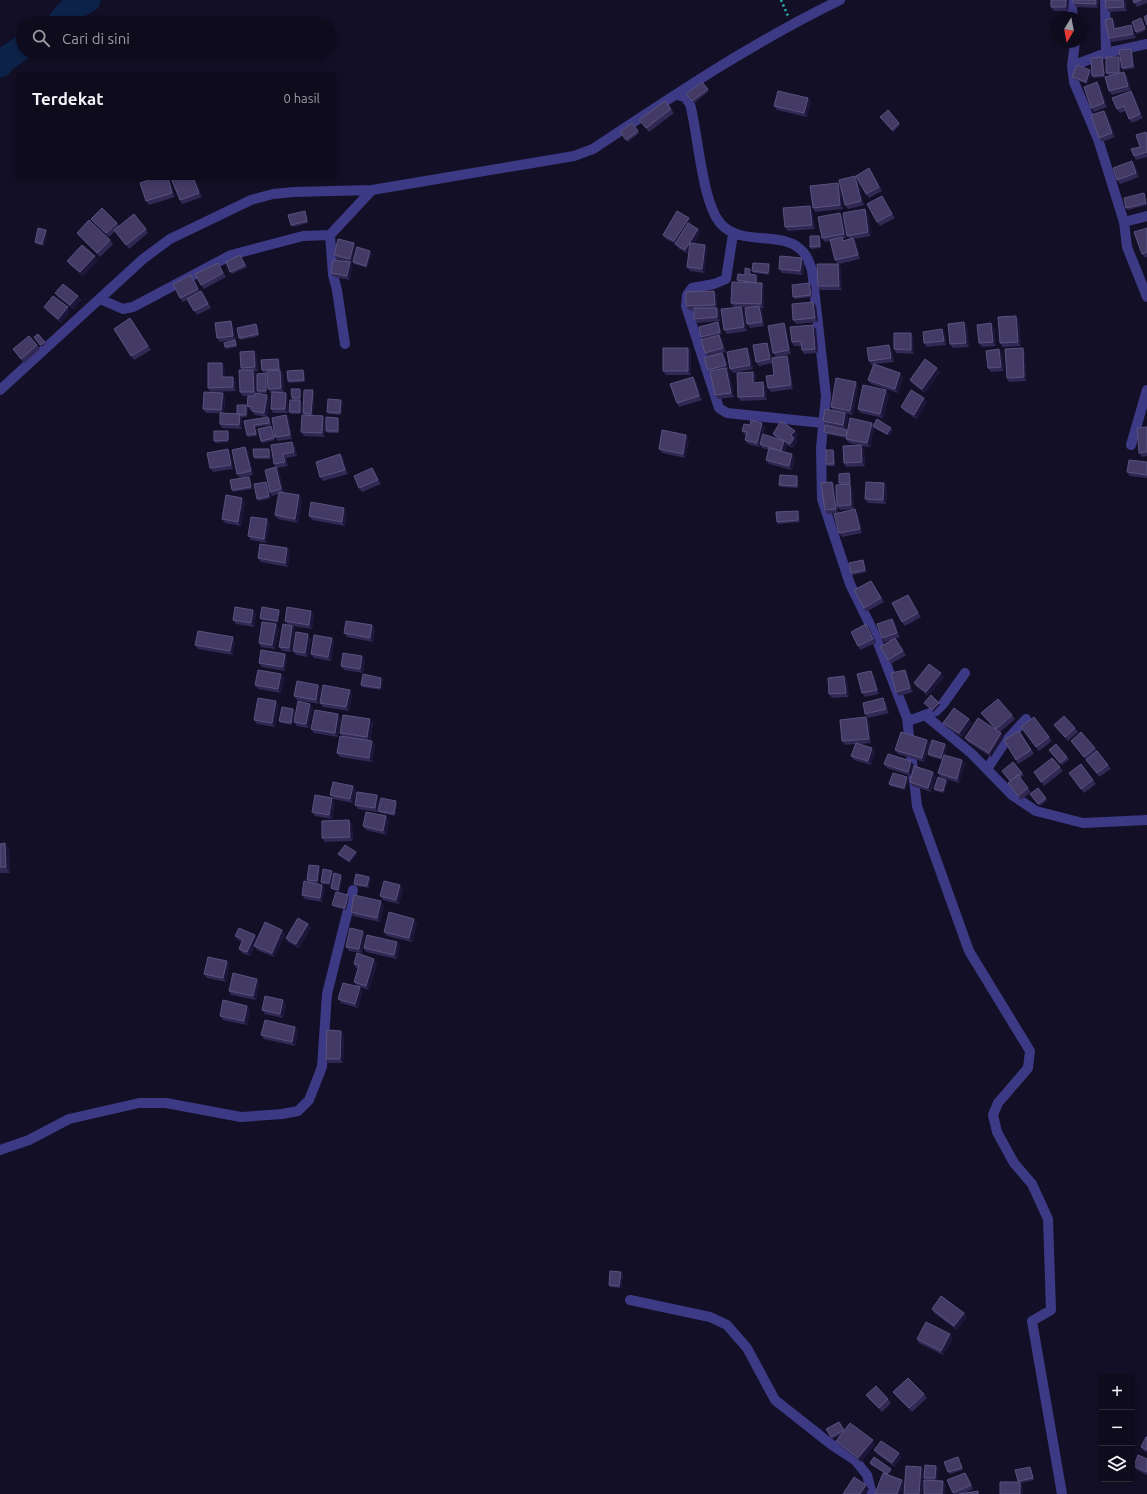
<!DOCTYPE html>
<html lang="id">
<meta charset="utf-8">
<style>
:root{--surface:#0e0b1c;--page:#171425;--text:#f1f3f6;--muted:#9b9ba3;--line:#2e2b3b}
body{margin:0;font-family:Ubuntu,sans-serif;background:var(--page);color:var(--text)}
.controls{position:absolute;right:12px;bottom:12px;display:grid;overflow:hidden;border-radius:4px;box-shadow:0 2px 6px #0003}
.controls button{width:36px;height:36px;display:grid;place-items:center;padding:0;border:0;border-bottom:1px solid var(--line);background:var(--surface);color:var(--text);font:20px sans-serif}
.compass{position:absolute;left:1051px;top:12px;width:36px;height:36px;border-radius:50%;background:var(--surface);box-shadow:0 2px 6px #0003;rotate:190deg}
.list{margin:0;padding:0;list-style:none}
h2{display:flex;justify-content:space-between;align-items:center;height:52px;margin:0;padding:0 16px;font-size:17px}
h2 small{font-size:13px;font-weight:400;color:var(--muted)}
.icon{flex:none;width:22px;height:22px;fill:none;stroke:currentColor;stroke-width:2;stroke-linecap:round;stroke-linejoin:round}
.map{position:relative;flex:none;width:1147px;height:1494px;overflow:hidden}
.search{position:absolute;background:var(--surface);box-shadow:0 2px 6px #0003;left:16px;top:16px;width:320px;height:44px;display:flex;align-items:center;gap:10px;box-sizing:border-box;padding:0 14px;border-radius:22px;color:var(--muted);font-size:15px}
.panel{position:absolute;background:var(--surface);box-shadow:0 2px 6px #0003;left:16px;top:72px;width:320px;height:108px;border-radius:4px}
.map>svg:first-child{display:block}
</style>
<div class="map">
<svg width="1147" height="1494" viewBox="0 0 1147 1494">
<rect width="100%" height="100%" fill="#130f26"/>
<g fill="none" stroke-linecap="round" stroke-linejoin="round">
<path stroke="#0c2248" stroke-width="25" d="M 59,23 L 71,9 L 88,0
M 0,65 L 4,60 L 23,47"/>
<path stroke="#2fb8b0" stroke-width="2.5" stroke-dasharray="2 3" stroke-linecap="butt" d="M 781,0 L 788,16"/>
<path stroke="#3d3a85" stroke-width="10" d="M 1071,0 L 1073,18
M 1105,0 L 1106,53
M 1075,42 L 1072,66 L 1074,82 L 1098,139 L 1124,222 L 1127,247 L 1147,297
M 1072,66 L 1106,53 L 1147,44
M 677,95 L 685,97 L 690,104 C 698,133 702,204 721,224 C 740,246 782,231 800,249 C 807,254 809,262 812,270 L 826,396 L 821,448 L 822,499 L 850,584 L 875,635 L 907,718 L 911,720 L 936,711 L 943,704 L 965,673
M 1124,222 L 1147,216
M 733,234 L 726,279 L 714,284 L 692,288 L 687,295 L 686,306 L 719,408 L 727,413 L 823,423
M 100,299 L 123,309 L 133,307 L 231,255 L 303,236 L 330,235
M 345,344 L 337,290 L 333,275 L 330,235 L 372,190
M 0,390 L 143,259 L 170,239 L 251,200 L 273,194 L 294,192 L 372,190 L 574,156 L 593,149 C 673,96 753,42 840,0
M 1131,445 L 1147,390
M 925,715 L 971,753 L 1012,795 L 1036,811 L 1083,823 L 1147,820
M 907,718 L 917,806 L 969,951 L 1030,1051 L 1028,1068 L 998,1103 L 993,1115 L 997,1132 L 1014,1163 L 1032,1184 L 1048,1219 L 1051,1310 L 1032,1321 L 1062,1494
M 987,769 L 1005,742 L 1026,719
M 0,1150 L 29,1140 L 69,1119 L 139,1103 L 166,1103 L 241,1117 L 282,1114 L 298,1111 L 309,1100 L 322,1067 L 327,994 L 353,890
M 630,1300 L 710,1317 L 727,1325 L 747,1348 L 775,1400 L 832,1445 L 855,1460 L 867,1475 L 872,1494"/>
</g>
<path fill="#312854" d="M 1051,0 L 1069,0 L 1068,11 L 1054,11 L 1051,7 Z
M 1073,0 L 1099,0 L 1098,8 L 1076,7 L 1073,3 Z
M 1126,0 L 1127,11 L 1109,12 L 1106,8 Z
M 1133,0 L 1147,0 L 1147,3 L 1137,7 Z
M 1112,18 L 1115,22 L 1116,28 L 1131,25 L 1134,29 L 1136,38 L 1112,42 L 1109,38 Z
M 1142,20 L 1146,30 L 1137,34 L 1136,32 Z
M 1131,49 L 1132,51 L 1135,68 L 1123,70 L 1122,68 L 1121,59 L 1121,72 L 1127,76 L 1131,90 L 1112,95 L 1109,91 L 1112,75 L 1108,75 L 1106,73 L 1119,57 L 1121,59 Z
M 1102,57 L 1103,59 L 1105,77 L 1094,78 L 1092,76 Z
M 1090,70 L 1092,72 L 1087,84 L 1074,79 L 1072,77 Z
M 702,82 L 709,91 L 694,103 L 686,94 Z
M 1097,82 L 1100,86 L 1107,107 L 1094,112 L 1091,108 Z
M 1134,95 L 1143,118 L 1132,123 L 1129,119 L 1126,111 L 1120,113 L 1117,109 Z
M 808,98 L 811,102 L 807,117 L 777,110 L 774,106 Z
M 665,101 L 674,113 L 649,132 L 639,120 Z
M 1107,115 L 1115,137 L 1102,142 L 1099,138 Z
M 880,117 L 899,123 L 900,125 L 893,132 Z
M 632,123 L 639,133 L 628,142 L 620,132 Z
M 1147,134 L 1147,157 L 1136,160 L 1134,156 Z
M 1135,165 L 1139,177 L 1120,184 L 1117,180 Z
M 872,172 L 882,191 L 869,198 L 866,194 Z
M 855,176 L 858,180 L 864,205 L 848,209 L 845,205 L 841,188 L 843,209 L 815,212 L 813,208 L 838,183 L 841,187 Z
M 169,178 L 175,197 L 149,205 L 146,201 Z
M 171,178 L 195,178 L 202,197 L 182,204 L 180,200 Z
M 1145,195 L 1147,205 L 1128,210 L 1126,208 Z
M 882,196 L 895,218 L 880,226 L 877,222 Z
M 865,209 L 868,213 L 871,236 L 854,239 L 856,242 L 860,259 L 839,264 L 841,268 L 842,290 L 820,290 L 818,286 L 838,264 L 835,260 L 831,241 L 825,242 L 822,238 L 843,217 L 846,238 L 843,239 L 844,241 L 850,239 L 847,236 Z
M 812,210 L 815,229 L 788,231 L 785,227 Z
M 305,211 L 306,213 L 308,223 L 292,227 L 291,225 Z
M 689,218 L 691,222 L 690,224 L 698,229 L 700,233 L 694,244 L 707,249 L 704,273 L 690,271 L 687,267 L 689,252 L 688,254 L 678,248 L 676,244 L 666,239 L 663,235 Z
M 91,219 L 117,223 L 119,226 L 146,229 L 148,233 L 129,249 L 115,231 L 109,237 L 94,223 Z
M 1147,228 L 1147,257 L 1145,258 L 1142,254 Z
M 46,230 L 47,232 L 44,246 L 36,244 L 35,242 Z
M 77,233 L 110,240 L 113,244 L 100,257 L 80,237 Z
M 821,238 L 821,248 L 811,249 L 810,247 Z
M 354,243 L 356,247 L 352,263 L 337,259 L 334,255 Z
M 372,253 L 367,268 L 354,264 L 353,262 Z
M 240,255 L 247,267 L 232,274 L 230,272 Z
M 98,260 L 83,276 L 70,265 L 67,261 Z
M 350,262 L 352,266 L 350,280 L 334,277 L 331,273 Z
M 804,262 L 803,275 L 782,273 L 779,269 Z
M 218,263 L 226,277 L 204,289 L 201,285 Z
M 770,266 L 769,275 L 754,273 L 752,271 Z
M 751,271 L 751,275 L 756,275 L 758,277 L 757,283 L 762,283 L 764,287 L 764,308 L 761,308 L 762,310 L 764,326 L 750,328 L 747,324 L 749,308 L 742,307 L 744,311 L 747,331 L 727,334 L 724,330 L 734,307 L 731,303 L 738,282 L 737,280 L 745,275 Z
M 194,279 L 200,292 L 201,291 L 204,295 L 211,308 L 197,315 L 188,299 L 183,302 L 180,298 Z
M 811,285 L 812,297 L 795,299 L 793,297 Z
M 714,291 L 717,295 L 717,308 L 720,312 L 720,321 L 697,323 L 694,319 L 694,310 L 689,310 L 686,306 Z
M 55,293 L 78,296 L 81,300 L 73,309 L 58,297 Z
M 813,302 L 816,306 L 818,322 L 796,324 L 793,320 Z
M 44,307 L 70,311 L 61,323 L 47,311 Z
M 1016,316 L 1019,320 L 1021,346 L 1003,347 L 1000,343 Z
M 130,318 L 151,350 L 134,360 L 114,329 Z
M 784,323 L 786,327 L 791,354 L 776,357 L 773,353 Z
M 719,324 L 722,334 L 719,335 L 722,339 L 726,352 L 722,353 L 725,357 L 728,369 L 727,369 L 729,372 L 734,397 L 718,399 L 715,395 L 711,374 L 708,370 L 708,357 L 705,353 L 718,335 L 702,339 L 701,337 Z
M 233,325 L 236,340 L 220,342 L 217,338 Z
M 258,326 L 259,336 L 240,340 L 239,338 Z
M 967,326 L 969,347 L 953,348 L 950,344 Z
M 994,327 L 996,346 L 982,347 L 979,343 Z
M 816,329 L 818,353 L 804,354 L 802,350 L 801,346 L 794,346 L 792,342 Z
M 945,333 L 946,345 L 927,347 L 924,343 Z
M 38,334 L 46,344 L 42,347 L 34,337 Z
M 914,337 L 914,354 L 896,353 L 894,349 Z
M 235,340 L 236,342 L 237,347 L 226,349 L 225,347 Z
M 37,345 L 40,349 L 24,363 L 13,349 Z
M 770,347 L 772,358 L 787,356 L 789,360 L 793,389 L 771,392 L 768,388 L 774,375 L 773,363 L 759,366 L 756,362 Z
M 747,348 L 750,352 L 753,369 L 733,373 L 730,369 Z
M 1023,348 L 1025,352 L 1026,381 L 1009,382 L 1007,378 Z
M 892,349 L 894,362 L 875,364 L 903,377 L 898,393 L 871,384 L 868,380 L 873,365 L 872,365 L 869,361 Z
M 999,349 L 1002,353 L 1004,371 L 991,372 L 988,368 Z
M 254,351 L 257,355 L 258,371 L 254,371 L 256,374 L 256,393 L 267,395 L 270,399 L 267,417 L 255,415 L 252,411 L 250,410 L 248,407 L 247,417 L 242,417 L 242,429 L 222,428 L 220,424 L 220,413 L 206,413 L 203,409 L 225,397 L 224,413 L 237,414 L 247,406 L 248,396 L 243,396 L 240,392 L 242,370 L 241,368 Z
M 691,352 L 691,375 L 666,375 L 663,371 Z
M 280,361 L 280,371 L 283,374 L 284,392 L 280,392 L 288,397 L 288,413 L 273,413 L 271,409 L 272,393 L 271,393 L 268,389 L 267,372 L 263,372 L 262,370 Z
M 222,363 L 225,367 L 225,377 L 236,381 L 236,391 L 211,392 L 208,388 Z
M 305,372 L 305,382 L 289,383 L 288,381 Z
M 753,372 L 756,376 L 756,383 L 763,382 L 766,386 L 767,400 L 741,401 L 738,397 Z
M 940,372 L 925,393 L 913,384 L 910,380 Z
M 266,373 L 267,375 L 267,393 L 258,393 L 257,391 Z
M 696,381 L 702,400 L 679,407 L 677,403 Z
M 856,382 L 858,386 L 853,415 L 846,413 L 848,417 L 846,429 L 825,425 L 823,421 L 833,410 L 831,407 Z
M 300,389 L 301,391 L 301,400 L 295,400 L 302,402 L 301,414 L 291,414 L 289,412 L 293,400 L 292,398 Z
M 314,392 L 313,416 L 304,415 L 303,413 Z
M 889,394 L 883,418 L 861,413 L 858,409 Z
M 343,402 L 341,415 L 328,414 L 327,412 Z
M 927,402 L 917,419 L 904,411 L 901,407 Z
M 286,415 L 289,419 L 292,439 L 278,441 L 275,437 Z
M 268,417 L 270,419 L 271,425 L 256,427 L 257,436 L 248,437 L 247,435 L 244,421 Z
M 338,418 L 339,420 L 339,433 L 328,433 L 326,431 Z
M 325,420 L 325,437 L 304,436 L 301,432 Z
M 872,423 L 874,426 L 893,430 L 889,436 L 874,428 L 870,447 L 861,446 L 864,449 L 865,466 L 846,467 L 844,463 L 859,445 L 849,443 L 846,439 L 846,438 L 826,434 L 824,432 L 847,430 L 848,430 Z
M 750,425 L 765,427 L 763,435 L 777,439 L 776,438 L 773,434 L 795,431 L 798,435 L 795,438 L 797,442 L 793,448 L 787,445 L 785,452 L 795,458 L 792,470 L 769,464 L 766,460 L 769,450 L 762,448 L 760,445 L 760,447 L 748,444 L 745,440 L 747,435 L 745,435 L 742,431 Z
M 1147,427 L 1147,456 L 1142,457 L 1139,453 Z
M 273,428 L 275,440 L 262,443 L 261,441 Z
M 228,431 L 229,433 L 229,442 L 216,443 L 214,441 Z
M 686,435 L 689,439 L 685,458 L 662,453 L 659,449 Z
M 292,442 L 295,446 L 297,456 L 286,458 L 288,466 L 277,468 L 279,471 L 284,493 L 299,495 L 302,499 L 298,523 L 278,519 L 275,515 L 279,494 L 272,496 L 270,492 L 268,485 L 271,498 L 259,501 L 257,499 L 268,483 L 276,467 L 274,464 Z
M 245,447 L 248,451 L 253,475 L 240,478 L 237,474 Z
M 833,450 L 835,452 L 835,466 L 827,466 L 826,464 Z
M 271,451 L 271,459 L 255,459 L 254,457 Z
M 230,453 L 233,469 L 213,472 L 210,468 Z
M 340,454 L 343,458 L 348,474 L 323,481 L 320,477 Z
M 1147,462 L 1147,478 L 1130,476 L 1127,472 Z
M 372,468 L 375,472 L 381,484 L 362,492 L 359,488 Z
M 849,473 L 851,475 L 851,485 L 850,485 L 852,488 L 854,509 L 840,510 L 838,507 L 838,513 L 827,514 L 825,510 L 832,482 L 835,486 L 837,498 L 840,485 L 839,483 Z
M 797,476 L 798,478 L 798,488 L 781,487 L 779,485 Z
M 249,477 L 250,479 L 252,489 L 233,492 L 232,490 Z
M 884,483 L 887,487 L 886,504 L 868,503 L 865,499 Z
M 245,502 L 241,526 L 225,523 L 222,519 Z
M 855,509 L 858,513 L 862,533 L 842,537 L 839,533 Z
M 347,512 L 345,526 L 312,520 L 309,516 Z
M 799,513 L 800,522 L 778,524 L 777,522 Z
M 270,523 L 266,543 L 251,540 L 248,536 Z
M 287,548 L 290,552 L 288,567 L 261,562 L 258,558 Z
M 863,560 L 864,562 L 867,572 L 853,575 L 851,573 Z
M 874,585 L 884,602 L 866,612 L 864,608 Z
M 908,595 L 921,617 L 905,626 L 902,622 Z
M 253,610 L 256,614 L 254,627 L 236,624 L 233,620 Z
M 311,611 L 314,615 L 312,629 L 293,626 L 295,630 L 291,652 L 282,651 L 279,647 L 288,625 L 285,621 Z
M 280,612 L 278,623 L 261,620 L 260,618 Z
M 895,623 L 900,637 L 895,639 L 906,655 L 891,664 L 880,647 L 892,640 L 884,642 L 882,638 Z
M 276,624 L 279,628 L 275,649 L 261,647 L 259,643 Z
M 866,624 L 869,628 L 876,643 L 860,650 L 858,646 Z
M 372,625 L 375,629 L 373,642 L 347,637 L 344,633 Z
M 311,638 L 308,657 L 296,655 L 293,651 Z
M 332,638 L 334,642 L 331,661 L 314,658 L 311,654 Z
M 235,641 L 233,655 L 198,649 L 195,645 Z
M 285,654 L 287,658 L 285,671 L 262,667 L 259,663 Z
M 362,656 L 365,660 L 363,673 L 344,670 L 341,666 Z
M 905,670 L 907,674 L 913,692 L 899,696 L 896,692 Z
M 281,674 L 284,678 L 281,693 L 258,689 L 255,685 Z
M 874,675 L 879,694 L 865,697 L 862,693 Z
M 944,677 L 928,696 L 917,687 L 914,683 Z
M 383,680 L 381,690 L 362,687 L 361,685 Z
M 847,680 L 849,697 L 832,698 L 829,694 Z
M 318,685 L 321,689 L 319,704 L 297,700 L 294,696 Z
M 350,690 L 352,694 L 349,711 L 323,707 L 320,703 Z
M 886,702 L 889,713 L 868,718 L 865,714 Z
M 279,705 L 275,727 L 257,724 L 254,720 Z
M 313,708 L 309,728 L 297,726 L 294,722 Z
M 293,709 L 295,711 L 292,725 L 281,723 L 279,721 Z
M 981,713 L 1012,715 L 1015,719 L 1000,732 L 1004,737 L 991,757 L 968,742 L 965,738 L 995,729 Z
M 866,717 L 869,721 L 871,743 L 860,744 L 872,748 L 875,752 L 871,765 L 854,760 L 851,756 L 855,744 L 845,745 L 842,741 Z
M 341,718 L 338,737 L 314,733 L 311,729 Z
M 373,723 L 370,741 L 372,741 L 375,745 L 372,762 L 340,757 L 337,753 L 343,737 L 340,733 Z
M 943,723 L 972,723 L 962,737 L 946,727 Z
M 1054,725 L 1075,728 L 1078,732 L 1068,741 Z
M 1021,727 L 1049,737 L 1052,741 L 1039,751 Z
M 1019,731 L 1034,754 L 1018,764 L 1016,760 Z
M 927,740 L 930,744 L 924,762 L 898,754 L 895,750 Z
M 1071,741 L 1095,748 L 1111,769 L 1099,777 L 1086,760 Z
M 947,746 L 944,755 L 965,764 L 959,783 L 941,777 L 938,773 L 942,760 L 929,756 L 928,754 Z
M 1049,750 L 1067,757 L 1069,759 L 1062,765 Z
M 884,764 L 914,765 L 911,776 L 887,768 Z
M 1060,767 L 1063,771 L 1044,786 L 1034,772 Z
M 1022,773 L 1024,775 L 1020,778 L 1031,792 L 1021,800 L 1008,783 Z
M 936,776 L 931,792 L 912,786 L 910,782 Z
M 1072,777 L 1093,780 L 1096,784 L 1084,793 Z
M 909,779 L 905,790 L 890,786 L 889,784 Z
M 946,780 L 948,782 L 944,793 L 935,791 L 934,789 Z
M 353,786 L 356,790 L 353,803 L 333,799 L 330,795 Z
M 1038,788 L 1047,800 L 1040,806 L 1030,794 Z
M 377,795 L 379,799 L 378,812 L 358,809 L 355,805 Z
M 335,802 L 332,819 L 315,816 L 312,812 Z
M 397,803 L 395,816 L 380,813 L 378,811 Z
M 349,820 L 352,824 L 353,841 L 325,842 L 322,838 Z
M 389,820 L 386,835 L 366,830 L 363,826 Z
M 0,844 L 9,849 L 10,873 L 0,873 Z
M 356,852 L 357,854 L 350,863 L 340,856 L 338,854 Z
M 320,868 L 318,883 L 311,883 L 322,885 L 325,889 L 322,902 L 305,899 L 302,895 L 308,882 L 307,880 Z
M 333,873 L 331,885 L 322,884 L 321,882 Z
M 342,877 L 340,892 L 333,890 L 331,888 Z
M 371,879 L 369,888 L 355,886 L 354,884 Z
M 400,885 L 403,889 L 399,904 L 383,900 L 380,896 Z
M 348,895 L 349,897 L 346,910 L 334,907 L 332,905 Z
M 384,905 L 380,922 L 353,916 L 351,912 Z
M 417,923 L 412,942 L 387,936 L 384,932 Z
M 308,924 L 311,928 L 299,948 L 288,942 L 286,938 Z
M 282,930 L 285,934 L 274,957 L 257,950 L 255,946 L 250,956 L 242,953 L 239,949 L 242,942 L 238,940 L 235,936 L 255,935 L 258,939 Z
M 363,931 L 365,935 L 362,953 L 349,951 L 346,947 Z
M 397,942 L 400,946 L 397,959 L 366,952 L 364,948 Z
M 227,961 L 229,965 L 226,982 L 207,978 L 204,974 Z
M 377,963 L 369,990 L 357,986 L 354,982 L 358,968 L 356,968 L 354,964 Z
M 257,979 L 259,983 L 256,1000 L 231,995 L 229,991 Z
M 363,991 L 358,1008 L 341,1003 L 338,999 Z
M 286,1004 L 283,1018 L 265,1014 L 262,1010 Z
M 247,1006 L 250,1010 L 247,1025 L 223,1020 L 220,1016 Z
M 295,1027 L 298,1031 L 295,1046 L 264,1039 L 261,1035 Z
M 344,1035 L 343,1063 L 329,1063 L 326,1059 Z
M 623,1274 L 621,1288 L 610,1287 L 609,1285 Z
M 932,1309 L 964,1313 L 967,1317 L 957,1330 L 934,1313 Z
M 953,1338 L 943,1355 L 919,1343 L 917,1339 Z
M 893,1392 L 924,1394 L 927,1398 L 912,1412 L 896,1396 Z
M 866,1395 L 888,1399 L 891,1403 L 882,1412 L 869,1399 Z
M 839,1422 L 844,1431 L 875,1444 L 861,1462 L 839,1445 L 836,1441 L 842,1434 L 832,1439 L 826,1429 Z
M 1147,1437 L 1147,1452 L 1144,1451 L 1141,1447 Z
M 874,1450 L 899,1453 L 901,1457 L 895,1467 L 877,1454 Z
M 958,1457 L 959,1459 L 963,1470 L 950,1474 L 948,1472 Z
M 1147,1459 L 1147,1475 L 1137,1470 L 1134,1466 Z
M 870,1463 L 891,1469 L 892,1471 L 889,1475 L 902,1480 L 905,1484 L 921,1467 L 924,1471 L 922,1494 L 904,1494 L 904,1486 L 901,1494 L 875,1494 L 884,1473 L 871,1465 Z
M 936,1466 L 938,1468 L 937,1480 L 926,1480 L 924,1478 Z
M 1031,1469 L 1034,1480 L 1021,1483 L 1023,1486 L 1023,1494 L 1000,1494 L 1018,1482 L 1018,1481 Z
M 965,1473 L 968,1477 L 973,1489 L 964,1493 L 978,1491 L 979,1494 L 954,1494 L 953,1493 Z"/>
<path fill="#1d163a" d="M 1066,0 L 1069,0 L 1068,11 L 1066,7 Z
M 1096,0 L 1099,0 L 1098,8 L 1096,4 Z
M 1123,0 L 1126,0 L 1127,11 L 1124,7 Z
M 1112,18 L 1115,22 L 1117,33 L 1114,29 Z
M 1131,25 L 1134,29 L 1136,38 L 1133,34 Z
M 1131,49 L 1132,51 L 1135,68 L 1133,66 Z
M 1102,57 L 1103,59 L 1105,77 L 1104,75 Z
M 1119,57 L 1121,59 L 1121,75 L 1119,73 Z
M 1090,70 L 1092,72 L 1087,84 L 1086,82 Z
M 1124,72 L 1127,76 L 1131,90 L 1128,86 Z
M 1097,82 L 1100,86 L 1107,107 L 1104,103 Z
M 1131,91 L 1134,95 L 1143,118 L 1140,114 Z
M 808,98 L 811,102 L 807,117 L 804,113 Z
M 1104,111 L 1107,115 L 1115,137 L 1112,133 Z
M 1132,161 L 1135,165 L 1139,177 L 1136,173 Z
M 855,176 L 858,180 L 864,205 L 861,201 Z
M 168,178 L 169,178 L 175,197 L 172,193 Z
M 193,178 L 195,178 L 202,197 L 199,193 Z
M 838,183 L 841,187 L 843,209 L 840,205 Z
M 1144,193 L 1145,195 L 1147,204 L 1146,203 Z
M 882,196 L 885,200 L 895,218 L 892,214 Z
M 810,206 L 812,210 L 815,229 L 812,225 Z
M 865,209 L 868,213 L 871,236 L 868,232 Z
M 305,211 L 306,213 L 308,223 L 307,221 Z
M 840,213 L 843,217 L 846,238 L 844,234 Z
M 689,218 L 691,222 L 677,245 L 674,241 Z
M 698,229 L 700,233 L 688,254 L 685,250 Z
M 46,230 L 47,232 L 44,246 L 42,244 Z
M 819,236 L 821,238 L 821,248 L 820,246 Z
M 853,238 L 856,242 L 860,259 L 858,255 Z
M 354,243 L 356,247 L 352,263 L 350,259 Z
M 705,245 L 707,249 L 704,273 L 702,269 Z
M 370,251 L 372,253 L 367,268 L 366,266 Z
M 95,256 L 98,260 L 83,276 L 80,272 Z
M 802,258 L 804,262 L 803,275 L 800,271 Z
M 350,262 L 352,266 L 350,280 L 347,276 Z
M 769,264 L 770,266 L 769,275 L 768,273 Z
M 838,264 L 841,268 L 842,290 L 839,286 Z
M 750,269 L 751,271 L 750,276 L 749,274 Z
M 191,275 L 194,279 L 201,293 L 198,289 Z
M 756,275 L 758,277 L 757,285 L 756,283 Z
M 762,283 L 764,287 L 764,308 L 761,304 Z
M 809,283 L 811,285 L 812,297 L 811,295 Z
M 714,291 L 717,295 L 717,308 L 720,312 L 720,321 L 717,317 L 717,308 L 715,305 Z
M 78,296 L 81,300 L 73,309 L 70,305 Z
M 813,302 L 816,306 L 818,322 L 815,318 Z
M 759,306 L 762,310 L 764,326 L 762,322 Z
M 68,307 L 70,311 L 61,323 L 58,319 Z
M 741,307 L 744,311 L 747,331 L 744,327 Z
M 1016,316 L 1019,320 L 1021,346 L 1018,342 Z
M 231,321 L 233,325 L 236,340 L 233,336 Z
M 718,322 L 719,324 L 722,334 L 720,332 Z
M 964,322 L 967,326 L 969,347 L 966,343 Z
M 784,323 L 786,327 L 791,354 L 789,350 Z
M 991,323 L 994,327 L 996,346 L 993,342 Z
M 256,324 L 258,326 L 259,336 L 258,334 Z
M 813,325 L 816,329 L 818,353 L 815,349 Z
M 942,329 L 945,333 L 946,345 L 944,341 Z
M 911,333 L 914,337 L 914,354 L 911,350 Z
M 719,335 L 722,339 L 726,352 L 723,348 Z
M 767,343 L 770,347 L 773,363 L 770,359 Z
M 889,345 L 892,349 L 894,362 L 891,358 Z
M 688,348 L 691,352 L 691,375 L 688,371 Z
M 747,348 L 750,352 L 753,369 L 750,365 Z
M 1023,348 L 1025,352 L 1026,381 L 1024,377 Z
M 999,349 L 1002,353 L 1004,371 L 1001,367 Z
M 254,351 L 257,355 L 258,371 L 255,367 Z
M 722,353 L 725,357 L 728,369 L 726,365 Z
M 787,356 L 789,360 L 793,389 L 791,385 Z
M 278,359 L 280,361 L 280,371 L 283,374 L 284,392 L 281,388 L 280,371 L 279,369 Z
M 222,363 L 225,367 L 225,381 L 222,377 Z
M 726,368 L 729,372 L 734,397 L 731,393 Z
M 937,368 L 940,372 L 925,393 L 922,389 Z
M 253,370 L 256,374 L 256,396 L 254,392 Z
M 303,370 L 305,372 L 305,382 L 304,380 Z
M 753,372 L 756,376 L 756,387 L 753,383 Z
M 266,373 L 267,375 L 267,393 L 266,391 Z
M 900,373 L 903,377 L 898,393 L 895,389 Z
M 233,377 L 236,381 L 236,391 L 233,387 Z
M 693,377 L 696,381 L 702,400 L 699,396 Z
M 763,382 L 766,386 L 767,400 L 764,396 Z
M 856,382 L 858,386 L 853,415 L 850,411 Z
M 300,389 L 301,391 L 301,400 L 300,398 Z
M 313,390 L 314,392 L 313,416 L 311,414 Z
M 886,390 L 889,394 L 883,418 L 880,414 Z
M 223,393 L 225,397 L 224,414 L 221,410 Z
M 286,393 L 288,397 L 288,413 L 285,409 Z
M 267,395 L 270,399 L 267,417 L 264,413 Z
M 924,398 L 927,402 L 917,419 L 914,415 Z
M 300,400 L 302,402 L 301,414 L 300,412 Z
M 341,400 L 343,402 L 341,415 L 340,413 Z
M 246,405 L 248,407 L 247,417 L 246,415 Z
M 845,413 L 848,417 L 846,429 L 843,425 Z
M 240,414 L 242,418 L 242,429 L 239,425 Z
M 286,415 L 289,419 L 292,439 L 290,435 Z
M 323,416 L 325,420 L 325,437 L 322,433 Z
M 338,418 L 339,420 L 339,433 L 338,431 Z
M 762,423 L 765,427 L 761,444 L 760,444 L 760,447 L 757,443 Z
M 872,423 L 874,427 L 873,426 L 874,428 L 870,447 L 867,443 Z
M 254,425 L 256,427 L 257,436 L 256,434 Z
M 271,426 L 273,428 L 275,440 L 274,438 Z
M 891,428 L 893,430 L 889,436 L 887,434 Z
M 228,431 L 229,433 L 229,442 L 228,440 Z
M 795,431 L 798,435 L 795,438 L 797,442 L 793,448 L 790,444 L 791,435 Z
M 686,435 L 689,439 L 685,458 L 683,454 Z
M 784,441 L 787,445 L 784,455 L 781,451 Z
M 292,442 L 295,446 L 297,456 L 294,452 Z
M 861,445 L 864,449 L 865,466 L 862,462 Z
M 245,447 L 248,451 L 253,475 L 251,471 Z
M 228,449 L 230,453 L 233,469 L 231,465 Z
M 269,449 L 271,451 L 271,459 L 269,457 Z
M 833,450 L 835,452 L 835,466 L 834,464 Z
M 283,454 L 286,458 L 288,466 L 285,462 Z
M 340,454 L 343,458 L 348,474 L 345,470 Z
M 792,454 L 795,458 L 792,470 L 789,466 Z
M 276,467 L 279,471 L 284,493 L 281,489 Z
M 372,468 L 375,472 L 381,484 L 378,480 Z
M 849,473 L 851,475 L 851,485 L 850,483 Z
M 797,476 L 798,478 L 798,488 L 797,486 Z
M 249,477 L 250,479 L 252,489 L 251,487 Z
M 266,482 L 268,484 L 271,498 L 269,496 Z
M 832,482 L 835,486 L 838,513 L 836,509 Z
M 884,483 L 887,487 L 886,504 L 883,500 Z
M 850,484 L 852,488 L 854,509 L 851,505 Z
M 299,495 L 302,499 L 298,523 L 295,519 Z
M 242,498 L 245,502 L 241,526 L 238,522 Z
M 344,508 L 347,512 L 345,526 L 342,522 Z
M 855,509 L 858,513 L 862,533 L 860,529 Z
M 798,511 L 799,513 L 800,522 L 798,520 Z
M 267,519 L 270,523 L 266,543 L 264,539 Z
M 287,548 L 290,552 L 288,567 L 285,563 Z
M 863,560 L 864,562 L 867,572 L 865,570 Z
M 908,595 L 911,599 L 921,617 L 918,613 Z
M 253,610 L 256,614 L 254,627 L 251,623 Z
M 279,610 L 280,612 L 278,623 L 277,621 Z
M 311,611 L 314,615 L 312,629 L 309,625 Z
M 892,619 L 895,623 L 900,637 L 897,633 Z
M 276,624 L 279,628 L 275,649 L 272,645 Z
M 866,624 L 869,628 L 876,643 L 873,639 Z
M 372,625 L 375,629 L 373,642 L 370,638 Z
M 292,626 L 295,630 L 291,652 L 289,648 Z
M 308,634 L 311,638 L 308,657 L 305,653 Z
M 233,637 L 235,641 L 233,655 L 230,651 Z
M 332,638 L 334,642 L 331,661 L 328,657 Z
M 285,654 L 287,658 L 285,671 L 283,667 Z
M 362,656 L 365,660 L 363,673 L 360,669 Z
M 905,670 L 907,674 L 913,692 L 910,688 Z
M 871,671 L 874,675 L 879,694 L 877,690 Z
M 941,673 L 944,677 L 928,696 L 926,692 Z
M 281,674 L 284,678 L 281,693 L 278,689 Z
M 844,676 L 847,680 L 849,697 L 846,693 Z
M 381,678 L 383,680 L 381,690 L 380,688 Z
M 318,685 L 321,689 L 319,704 L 316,700 Z
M 350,690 L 352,694 L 349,711 L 346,707 Z
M 883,698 L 886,702 L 889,713 L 886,709 Z
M 276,701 L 279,705 L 275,727 L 272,723 Z
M 939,703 L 940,705 L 933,712 L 932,710 Z
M 310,704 L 313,708 L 309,728 L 306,724 Z
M 293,709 L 295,711 L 292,725 L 291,723 Z
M 338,714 L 341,718 L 338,737 L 335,733 Z
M 866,717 L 869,721 L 871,743 L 869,739 Z
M 370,719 L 373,723 L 370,741 L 367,737 Z
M 969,719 L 972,723 L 962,737 L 959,733 Z
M 1001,733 L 1004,737 L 991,757 L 989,753 Z
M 927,740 L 930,744 L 924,762 L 922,758 Z
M 372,741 L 375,745 L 372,762 L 369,758 Z
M 945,744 L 947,746 L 942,760 L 941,758 Z
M 872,748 L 875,752 L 871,765 L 868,761 Z
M 962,760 L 965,764 L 959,783 L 957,779 Z
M 911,761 L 914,765 L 911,776 L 908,772 Z
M 933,772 L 936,776 L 931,792 L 928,788 Z
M 907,777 L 909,779 L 905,790 L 904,788 Z
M 946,780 L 948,782 L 944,793 L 943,791 Z
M 353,786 L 356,790 L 353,803 L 350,799 Z
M 377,795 L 379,799 L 378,812 L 375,808 Z
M 332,798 L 335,802 L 332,819 L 329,815 Z
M 396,801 L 397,803 L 395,816 L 394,814 Z
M 386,816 L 389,820 L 386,835 L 383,831 Z
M 349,820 L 352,824 L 353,841 L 350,837 Z
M 5,843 L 9,849 L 10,873 L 6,867 Z
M 356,852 L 357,854 L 350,863 L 349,861 Z
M 319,866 L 320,868 L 318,883 L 317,881 Z
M 332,871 L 333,873 L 331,885 L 329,883 Z
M 341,875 L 342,877 L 340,892 L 338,890 Z
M 369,877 L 371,879 L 369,888 L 367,886 Z
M 322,885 L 325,889 L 322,902 L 320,898 Z
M 400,885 L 403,889 L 399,904 L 396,900 Z
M 348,895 L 349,897 L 346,910 L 345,908 Z
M 381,901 L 384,905 L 380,922 L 377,918 Z
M 414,919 L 417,923 L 412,942 L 409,938 Z
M 308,924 L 311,928 L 299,948 L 296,944 Z
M 282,930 L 285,934 L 274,957 L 272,953 Z
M 363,931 L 365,935 L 362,953 L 359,949 Z
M 255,935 L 258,939 L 250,956 L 247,952 Z
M 397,942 L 400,946 L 397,959 L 394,955 Z
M 374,959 L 377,963 L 369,990 L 366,986 Z
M 227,961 L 229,965 L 226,982 L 223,978 Z
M 257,979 L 259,983 L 256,1000 L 253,996 Z
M 360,987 L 363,991 L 358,1008 L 355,1004 Z
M 283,1000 L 286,1004 L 283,1018 L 280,1014 Z
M 247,1006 L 250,1010 L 247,1025 L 244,1021 Z
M 295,1027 L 298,1031 L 295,1046 L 292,1042 Z
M 341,1031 L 344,1035 L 343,1063 L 340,1059 Z
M 621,1272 L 623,1274 L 621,1288 L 619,1286 Z
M 964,1313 L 967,1317 L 957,1330 L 954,1326 Z
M 950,1334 L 953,1338 L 943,1355 L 941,1351 Z
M 873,1440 L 875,1444 L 861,1462 L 858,1458 Z
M 899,1453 L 901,1457 L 895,1467 L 892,1463 Z
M 936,1466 L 938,1468 L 937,1480 L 935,1478 Z
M 921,1467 L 924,1471 L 922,1494 L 919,1494 Z
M 891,1469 L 892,1471 L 888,1476 L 887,1474 Z
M 965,1473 L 968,1477 L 973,1489 Z
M 902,1480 L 905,1484 L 901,1494 L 897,1494 Z
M 943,1481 L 946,1485 L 945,1494 L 942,1494 Z
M 1020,1482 L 1023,1486 L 1023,1494 L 1020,1494 Z
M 866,1485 L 869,1489 L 866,1494 L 860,1494 Z"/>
<path fill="#433a66" stroke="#5a527e" d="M 1051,0 L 1066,0 L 1066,7 L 1051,7 Z
M 1073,0 L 1096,0 L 1096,4 L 1073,3 Z
M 1105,0 L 1123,0 L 1124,7 L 1106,8 Z
M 1133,0 L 1141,0 L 1134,3 Z
M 1147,15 L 1147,25 L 1144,17 Z
M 1112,18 L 1114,29 L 1131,25 L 1133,34 L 1109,38 L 1105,20 Z
M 1141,18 L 1145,28 L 1136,32 L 1132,22 Z
M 1131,49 L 1133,66 L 1122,68 L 1119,50 Z
M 1102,57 L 1104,75 L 1092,76 L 1091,58 Z
M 1106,57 L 1119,57 L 1119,73 L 1106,73 Z
M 1077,65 L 1090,70 L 1086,82 L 1072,77 Z
M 1124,72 L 1128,86 L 1109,91 L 1105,77 Z
M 702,82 L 708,89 L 692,101 L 686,94 Z
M 1097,82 L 1104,103 L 1091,108 L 1084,87 Z
M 778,91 L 808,98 L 804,113 L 774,106 Z
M 1131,91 L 1140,114 L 1129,119 L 1124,106 L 1117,109 L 1112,98 Z
M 665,101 L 671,109 L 646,128 L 639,120 Z
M 888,110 L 899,123 L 892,130 L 880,117 Z
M 1104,111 L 1112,133 L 1099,138 L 1091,115 Z
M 632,123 L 638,131 L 626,140 L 620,132 Z
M 1146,132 L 1147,136 L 1147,152 L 1134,156 L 1131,149 L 1140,147 L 1136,135 Z
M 1132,161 L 1136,173 L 1117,180 L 1113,168 Z
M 869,168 L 879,187 L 866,194 L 856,176 Z
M 855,176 L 861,201 L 845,205 L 839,180 Z
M 155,178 L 168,178 L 172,193 L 146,201 L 140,183 Z
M 171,178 L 193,178 L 199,193 L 180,200 Z
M 838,183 L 840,205 L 813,208 L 810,186 Z
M 1144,193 L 1146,203 L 1126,208 L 1124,198 Z
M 882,196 L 892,214 L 877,222 L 867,204 Z
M 810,206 L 812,225 L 785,227 L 783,208 Z
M 102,208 L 117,223 L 106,233 L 91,219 Z
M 865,209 L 868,232 L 847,236 L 843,213 Z
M 305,211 L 307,221 L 291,225 L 288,215 Z
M 677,211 L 689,218 L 674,241 L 663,235 Z
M 840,213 L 844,234 L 822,238 L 818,217 Z
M 134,214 L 146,229 L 126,245 L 114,230 Z
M 89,220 L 110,240 L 97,253 L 77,233 Z
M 688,223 L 698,229 L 685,250 L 675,244 Z
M 38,228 L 46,230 L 42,244 L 35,242 Z
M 1147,228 L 1147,252 L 1142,254 L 1134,232 Z
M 810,236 L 819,236 L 820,246 L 810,247 Z
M 842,237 L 843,241 L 853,238 L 858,255 L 835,260 L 830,240 Z
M 338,239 L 354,243 L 350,259 L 334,255 Z
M 690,243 L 705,245 L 702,269 L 687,267 Z
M 82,245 L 95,256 L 80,272 L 67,261 Z
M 357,247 L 370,251 L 366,266 L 353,262 Z
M 240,255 L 245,265 L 230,272 L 226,262 Z
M 780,256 L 802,258 L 800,271 L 779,269 Z
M 333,260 L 350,262 L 347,276 L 331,273 Z
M 218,263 L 223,273 L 201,285 L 195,274 Z
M 753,263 L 769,264 L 768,273 L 752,271 Z
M 817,264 L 838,264 L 839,286 L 818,286 Z
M 745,268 L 750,269 L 749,274 L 756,275 L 756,283 L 737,280 L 738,274 L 745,275 Z
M 191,275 L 198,289 L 180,298 L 173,284 Z
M 732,282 L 762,283 L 761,304 L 731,303 Z
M 809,283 L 811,295 L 793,297 L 792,285 Z
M 63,284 L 78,296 L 70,305 L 55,293 Z
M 201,291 L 208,304 L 194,311 L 187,299 Z
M 714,291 L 715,305 L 686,306 L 686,292 Z
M 53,296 L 68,307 L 58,319 L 44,307 Z
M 813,302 L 815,318 L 793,320 L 792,304 Z
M 759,306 L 762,322 L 747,324 L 745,308 Z
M 741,307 L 744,327 L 724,330 L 721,309 Z
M 694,308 L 717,308 L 717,317 L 694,319 Z
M 1016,316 L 1018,342 L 1000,343 L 998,317 Z
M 130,318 L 148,346 L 131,356 L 114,329 Z
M 231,321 L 233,336 L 217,338 L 215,323 Z
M 718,322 L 720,332 L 701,337 L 699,327 Z
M 964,322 L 966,343 L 950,344 L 948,324 Z
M 784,323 L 789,350 L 773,353 L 768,326 Z
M 991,323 L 993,342 L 979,343 L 977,325 Z
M 256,324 L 258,334 L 239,338 L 237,328 Z
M 813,325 L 815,349 L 802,350 L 801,341 L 792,342 L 790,327 Z
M 942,329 L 944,341 L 924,343 L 923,332 Z
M 894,333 L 911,333 L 911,350 L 894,349 Z
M 38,334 L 45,342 L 40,345 L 34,337 Z
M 719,335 L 723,348 L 705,353 L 701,340 Z
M 29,336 L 37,345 L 21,359 L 13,349 Z
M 235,340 L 236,345 L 225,347 L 224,343 Z
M 767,343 L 770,359 L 756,362 L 753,345 Z
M 889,345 L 891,358 L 869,361 L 867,348 Z
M 663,348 L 688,348 L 688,371 L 663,371 Z
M 747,348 L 750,365 L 730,369 L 727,352 Z
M 1023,348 L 1024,377 L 1007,378 L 1005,349 Z
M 999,349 L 1001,367 L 988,368 L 986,351 Z
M 254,351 L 255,367 L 241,368 L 240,352 Z
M 722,353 L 726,365 L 708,370 L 704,358 Z
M 787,356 L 791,385 L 768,388 L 766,376 L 774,375 L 772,358 Z
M 278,359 L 279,369 L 262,370 L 261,360 Z
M 925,359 L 937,368 L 922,389 L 910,380 Z
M 208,363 L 222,363 L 222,377 L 233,377 L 233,387 L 208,388 Z
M 874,364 L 900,373 L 895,389 L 868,380 Z
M 726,368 L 731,393 L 715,395 L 710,371 Z
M 239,370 L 253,370 L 254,392 L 240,392 Z
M 280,370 L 281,388 L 268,389 L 267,371 Z
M 303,370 L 304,380 L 288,381 L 287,371 Z
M 753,372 L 753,383 L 763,382 L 764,396 L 738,397 L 737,373 Z
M 266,373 L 266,391 L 257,391 L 257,374 Z
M 693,377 L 699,396 L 677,403 L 670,384 Z
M 836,378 L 856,382 L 850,411 L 831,407 Z
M 863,385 L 886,390 L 880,414 L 858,409 Z
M 291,389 L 300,389 L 300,398 L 292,398 Z
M 304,390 L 313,390 L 311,414 L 303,413 Z
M 911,390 L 924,398 L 914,415 L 901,407 Z
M 204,392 L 223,393 L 221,410 L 203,409 Z
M 272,392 L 286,393 L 285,409 L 271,409 Z
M 255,393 L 267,395 L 264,413 L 252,411 L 252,407 L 247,406 L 248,396 L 255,396 Z
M 328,399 L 341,400 L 340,413 L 327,412 Z
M 290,400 L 300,400 L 300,412 L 289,412 Z
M 237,405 L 246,405 L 246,415 L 240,415 L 240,414 L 237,414 Z
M 825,409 L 845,413 L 843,425 L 823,421 Z
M 220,413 L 240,414 L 239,425 L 220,424 Z
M 286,415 L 290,435 L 275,437 L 272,418 Z
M 302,415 L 323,416 L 322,433 L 301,432 Z
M 268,417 L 269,423 L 254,425 L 256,434 L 247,435 L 244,421 Z
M 326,417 L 338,418 L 338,431 L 326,431 Z
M 850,418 L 872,423 L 867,443 L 846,439 Z
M 877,419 L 891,428 L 887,434 L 873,426 Z
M 751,420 L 762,423 L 757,443 L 745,440 L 747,432 L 742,431 L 744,424 L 750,425 Z
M 781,421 L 795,431 L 791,435 L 794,438 L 790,444 L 773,434 Z
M 825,425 L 847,430 L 846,436 L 824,432 Z
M 271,426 L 274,438 L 261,441 L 258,429 Z
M 1147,427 L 1147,452 L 1139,453 L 1137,428 Z
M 662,430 L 686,435 L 683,454 L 659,449 Z
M 214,431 L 228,431 L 228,440 L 214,441 Z
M 763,434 L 784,441 L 781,451 L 760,444 Z
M 292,442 L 294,452 L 283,454 L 285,462 L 274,464 L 271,445 Z
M 861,445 L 862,462 L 844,463 L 843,446 Z
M 245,447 L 251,471 L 237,474 L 232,450 Z
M 769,448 L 792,454 L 789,466 L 766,460 Z
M 228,449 L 231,465 L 210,468 L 207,453 Z
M 253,449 L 269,449 L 269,457 L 254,457 Z
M 826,450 L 833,450 L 834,464 L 826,464 Z
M 340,454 L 345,470 L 320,477 L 316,462 Z
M 1129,460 L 1147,462 L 1147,475 L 1127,472 Z
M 276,467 L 281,489 L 270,492 L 265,470 Z
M 372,468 L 378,480 L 359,488 L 354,476 Z
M 849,473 L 850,483 L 839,483 L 839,474 Z
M 780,475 L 797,476 L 797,486 L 779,485 Z
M 249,477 L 251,487 L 232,490 L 230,480 Z
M 266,482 L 269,496 L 257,499 L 254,484 Z
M 832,482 L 836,509 L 825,510 L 821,483 Z
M 866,482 L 884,483 L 883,500 L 865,499 Z
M 850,484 L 851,505 L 837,506 L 836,485 Z
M 279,492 L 299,495 L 295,519 L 275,515 Z
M 226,495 L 242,498 L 238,522 L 222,519 Z
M 311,502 L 344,508 L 342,522 L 309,516 Z
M 855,509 L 860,529 L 839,533 L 834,514 Z
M 798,511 L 798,520 L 777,522 L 776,512 Z
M 251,517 L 267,519 L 264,539 L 248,536 Z
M 260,544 L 287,548 L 285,563 L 258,558 Z
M 863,560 L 865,570 L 851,573 L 849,563 Z
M 871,581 L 881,598 L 864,608 L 854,590 Z
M 908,595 L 918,613 L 902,622 L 892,603 Z
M 235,607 L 253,610 L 251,623 L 233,620 Z
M 262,607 L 279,610 L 277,621 L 260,618 Z
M 287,607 L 311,611 L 309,625 L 285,621 Z
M 892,619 L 897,633 L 882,638 L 877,624 Z
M 346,621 L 372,625 L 370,638 L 344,633 Z
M 262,622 L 276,624 L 272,645 L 259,643 Z
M 283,624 L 292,626 L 289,648 L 279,647 Z
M 866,624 L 873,639 L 858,646 L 851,632 Z
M 198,631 L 233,637 L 230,651 L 195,645 Z
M 296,632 L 308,634 L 305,653 L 293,651 Z
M 314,635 L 332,638 L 328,657 L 311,654 Z
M 895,638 L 903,651 L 888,660 L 880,647 Z
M 261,650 L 285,654 L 283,667 L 259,663 Z
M 343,653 L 362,656 L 360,669 L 341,666 Z
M 929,664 L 941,673 L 926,692 L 914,683 Z
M 258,670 L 281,674 L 278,689 L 255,685 Z
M 905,670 L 910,688 L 896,692 L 891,673 Z
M 871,671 L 877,690 L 862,693 L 857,674 Z
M 363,674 L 381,678 L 380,688 L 361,685 Z
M 844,676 L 846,693 L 829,694 L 828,678 Z
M 297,681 L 318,685 L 316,700 L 294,696 Z
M 323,685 L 350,690 L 346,707 L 320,703 Z
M 931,695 L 939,703 L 932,710 L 924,703 Z
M 258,698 L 276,701 L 272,723 L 254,720 Z
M 883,698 L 886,709 L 865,714 L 863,703 Z
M 998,699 L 1012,715 L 996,729 L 981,713 Z
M 298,701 L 310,704 L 306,724 L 294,722 Z
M 282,707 L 293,709 L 291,723 L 279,721 Z
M 954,708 L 969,719 L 959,733 L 943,723 Z
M 315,710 L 338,714 L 335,733 L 311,729 Z
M 343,715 L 370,719 L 367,737 L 340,733 Z
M 1064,716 L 1075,728 L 1065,737 L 1054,725 Z
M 866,717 L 869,739 L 842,741 L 840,720 Z
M 1034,717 L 1049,737 L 1036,747 L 1021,727 Z
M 978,718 L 1001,733 L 989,753 L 965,738 Z
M 1019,731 L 1031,750 L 1016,760 L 1004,740 Z
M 901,732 L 927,740 L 922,758 L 895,750 Z
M 1081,732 L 1095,748 L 1084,757 L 1071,741 Z
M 340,736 L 372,741 L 369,758 L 337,753 Z
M 932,740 L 945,744 L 941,758 L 928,754 Z
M 856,743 L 872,748 L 868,761 L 851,756 Z
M 1056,744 L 1067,757 L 1060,763 L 1049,750 Z
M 1097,751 L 1108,765 L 1097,773 L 1086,760 Z
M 888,754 L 911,761 L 908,772 L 884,764 Z
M 944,755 L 962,760 L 957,779 L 938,773 Z
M 1052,758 L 1060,767 L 1041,782 L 1034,772 Z
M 1013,762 L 1022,773 L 1019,776 L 1018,775 L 1010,781 L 1002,771 Z
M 1081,764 L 1093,780 L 1081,789 L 1069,773 Z
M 914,766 L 933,772 L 928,788 L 910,782 Z
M 893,773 L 907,777 L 904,788 L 889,784 Z
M 1018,775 L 1028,788 L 1018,796 L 1008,783 Z
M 938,777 L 946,780 L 943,791 L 934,789 Z
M 333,782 L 353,786 L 350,799 L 330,795 Z
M 1038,788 L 1046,798 L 1038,804 L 1030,794 Z
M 357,792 L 377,795 L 375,808 L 355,805 Z
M 315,795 L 332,798 L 329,815 L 312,812 Z
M 381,798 L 396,801 L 394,814 L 378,811 Z
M 366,812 L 386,816 L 383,831 L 363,826 Z
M 349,820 L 350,837 L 322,838 L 322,821 Z
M 5,843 L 6,867 L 0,867 L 0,844 Z
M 345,845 L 356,852 L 349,861 L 338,854 Z
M 309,865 L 319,866 L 317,881 L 307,880 Z
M 323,869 L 332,871 L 329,883 L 321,882 Z
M 334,873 L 341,875 L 338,890 L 331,888 Z
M 356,874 L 369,877 L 367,886 L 354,884 Z
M 304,881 L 322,885 L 320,898 L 302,895 Z
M 384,881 L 400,885 L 396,900 L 380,896 Z
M 336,892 L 348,895 L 345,908 L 332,905 Z
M 354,895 L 381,901 L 377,918 L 351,912 Z
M 389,912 L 414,919 L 409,938 L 384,932 Z
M 298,918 L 308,924 L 296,944 L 286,938 Z
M 265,922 L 282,930 L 272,953 L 254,946 Z
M 239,928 L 255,935 L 247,952 L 239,949 L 243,939 L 235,936 Z
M 350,928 L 363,931 L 359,949 L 346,947 Z
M 367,935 L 397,942 L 394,955 L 364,948 Z
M 357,953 L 374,959 L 366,986 L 354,982 L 359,965 L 354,964 Z
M 208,957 L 227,961 L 223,978 L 204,974 Z
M 233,973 L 257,979 L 253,996 L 229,991 Z
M 343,983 L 360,987 L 355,1004 L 338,999 Z
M 265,996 L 283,1000 L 280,1014 L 262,1010 Z
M 223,1000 L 247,1006 L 244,1021 L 220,1016 Z
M 265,1020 L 295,1027 L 292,1042 L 261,1035 Z
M 327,1030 L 341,1031 L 340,1059 L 326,1059 Z
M 610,1271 L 621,1272 L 619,1286 L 609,1285 Z
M 941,1296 L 964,1313 L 954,1326 L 932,1309 Z
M 926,1322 L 950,1334 L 941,1351 L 917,1339 Z
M 908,1378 L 924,1394 L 909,1408 L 893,1392 Z
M 876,1386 L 888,1399 L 879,1408 L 866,1395 Z
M 839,1422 L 844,1430 L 831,1437 L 826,1429 Z
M 850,1423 L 873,1440 L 858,1458 L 836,1441 Z
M 1146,1437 L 1147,1437 L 1147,1450 L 1141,1447 Z
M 881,1441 L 899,1453 L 892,1463 L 874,1450 Z
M 1138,1455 L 1147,1459 L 1147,1472 L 1134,1466 Z
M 874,1457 L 891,1469 L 887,1474 L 870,1463 Z
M 958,1457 L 962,1468 L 948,1472 L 944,1462 Z
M 925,1465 L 936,1466 L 935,1478 L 924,1478 Z
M 906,1466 L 921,1467 L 919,1494 L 904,1494 Z
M 1030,1467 L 1033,1478 L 1018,1481 L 1015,1470 Z
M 883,1473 L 902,1480 L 897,1494 L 875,1494 Z
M 965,1473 L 971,1485 L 953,1493 L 947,1480 Z
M 854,1477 L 866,1485 L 860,1494 L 843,1494 Z
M 924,1480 L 943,1481 L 942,1494 L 924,1494 Z
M 1000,1482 L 1020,1482 L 1020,1494 L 1000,1494 Z
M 978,1491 L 978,1494 L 959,1494 Z"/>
</svg>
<div class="controls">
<button>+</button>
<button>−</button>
<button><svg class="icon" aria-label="layers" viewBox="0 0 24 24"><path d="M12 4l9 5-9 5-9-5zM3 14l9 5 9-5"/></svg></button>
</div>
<svg class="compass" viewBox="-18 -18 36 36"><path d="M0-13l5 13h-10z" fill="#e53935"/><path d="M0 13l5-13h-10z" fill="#9b9ba3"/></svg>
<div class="search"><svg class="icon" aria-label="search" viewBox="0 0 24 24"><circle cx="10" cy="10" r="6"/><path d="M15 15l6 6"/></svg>Cari di sini</div>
<section class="panel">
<h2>Terdekat<small>0 hasil</small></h2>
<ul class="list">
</ul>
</section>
</div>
